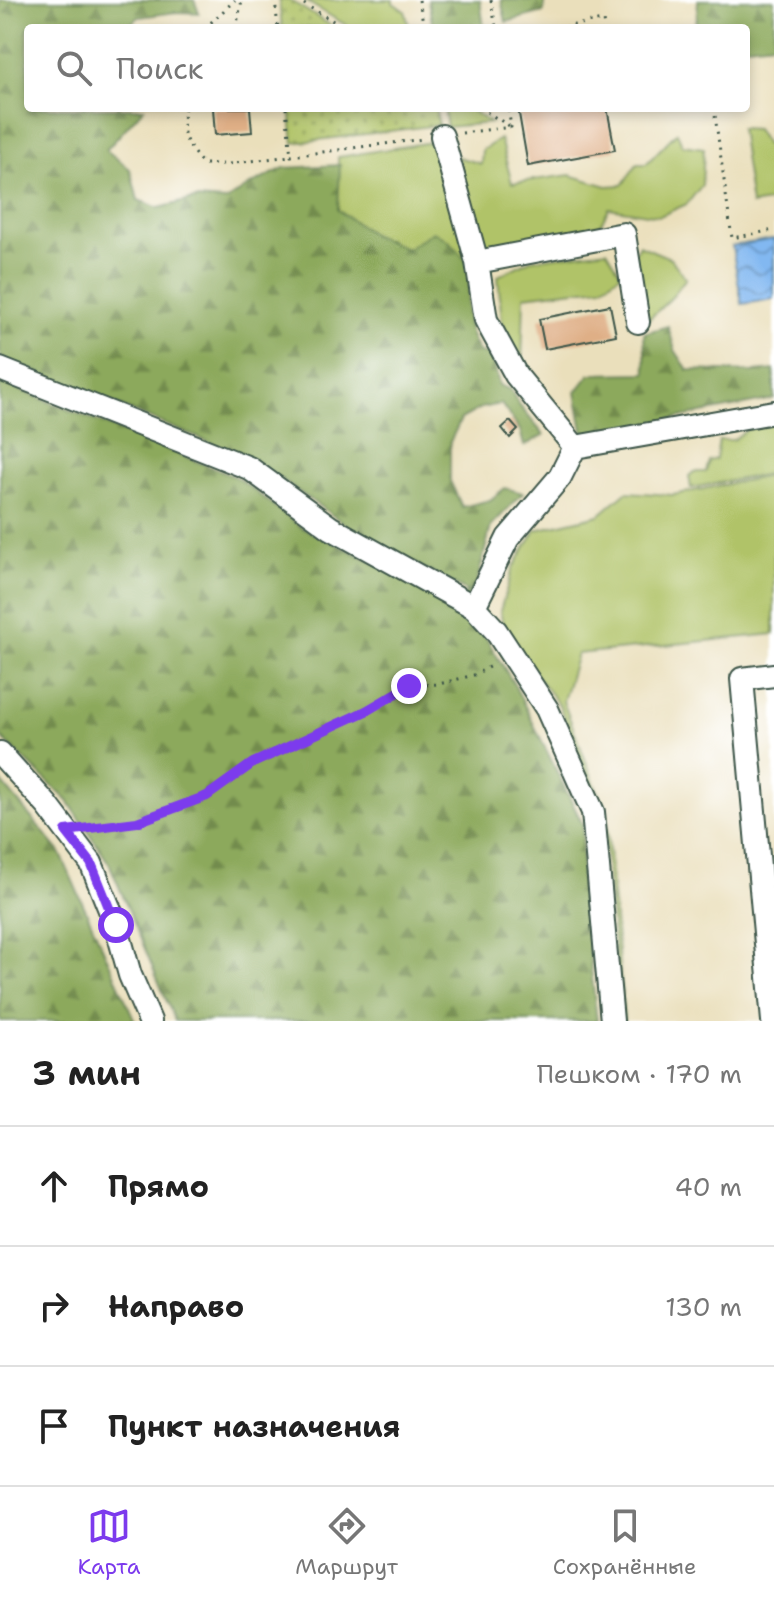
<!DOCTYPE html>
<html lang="ru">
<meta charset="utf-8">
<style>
:root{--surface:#fff;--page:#f6f6f6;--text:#222;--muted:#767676;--line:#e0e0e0;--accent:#7c3aed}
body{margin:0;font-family:"Shantell Sans",sans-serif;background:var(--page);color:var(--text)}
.stop{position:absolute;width:24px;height:24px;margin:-18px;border:6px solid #7c3aed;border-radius:50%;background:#fff}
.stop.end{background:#7c3aed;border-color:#fff;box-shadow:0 2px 8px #0008}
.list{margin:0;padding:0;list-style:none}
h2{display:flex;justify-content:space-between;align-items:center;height:104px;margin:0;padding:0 32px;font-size:34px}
h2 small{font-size:26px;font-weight:400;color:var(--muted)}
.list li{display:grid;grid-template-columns:52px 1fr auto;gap:24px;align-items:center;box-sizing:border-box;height:120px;padding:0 32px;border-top:2px solid var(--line)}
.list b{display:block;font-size:30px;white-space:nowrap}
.list em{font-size:26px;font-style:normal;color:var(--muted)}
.icon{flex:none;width:44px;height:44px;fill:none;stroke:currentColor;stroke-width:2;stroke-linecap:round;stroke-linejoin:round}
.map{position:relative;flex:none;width:774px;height:1021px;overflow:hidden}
.search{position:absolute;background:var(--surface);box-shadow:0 4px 12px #0003;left:24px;right:24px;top:24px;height:88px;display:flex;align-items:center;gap:20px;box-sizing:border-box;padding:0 28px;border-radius:8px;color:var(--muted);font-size:30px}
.sheet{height:464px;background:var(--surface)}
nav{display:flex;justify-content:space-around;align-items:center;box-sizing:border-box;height:112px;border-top:2px solid var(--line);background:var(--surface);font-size:22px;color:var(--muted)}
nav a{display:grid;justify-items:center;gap:4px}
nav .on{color:var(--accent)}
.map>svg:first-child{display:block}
</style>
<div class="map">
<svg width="774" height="1021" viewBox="0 0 774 1021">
<defs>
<pattern id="forest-firs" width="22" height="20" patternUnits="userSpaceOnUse" patternTransform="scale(2)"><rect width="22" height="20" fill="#8ca95c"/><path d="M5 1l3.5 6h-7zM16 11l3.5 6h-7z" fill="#728b4d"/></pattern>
<pattern id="park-dots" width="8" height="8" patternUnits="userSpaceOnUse" patternTransform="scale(2)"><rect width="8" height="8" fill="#b0c367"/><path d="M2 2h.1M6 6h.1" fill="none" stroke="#8fa056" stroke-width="1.8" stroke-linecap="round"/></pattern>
<pattern id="water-waves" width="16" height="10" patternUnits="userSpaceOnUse" patternTransform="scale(2)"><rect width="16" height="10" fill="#82b8f1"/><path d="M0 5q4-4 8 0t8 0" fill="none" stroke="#6a97c4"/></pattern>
</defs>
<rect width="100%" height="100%" fill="#fff"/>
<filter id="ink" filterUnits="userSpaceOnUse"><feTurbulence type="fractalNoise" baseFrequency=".0125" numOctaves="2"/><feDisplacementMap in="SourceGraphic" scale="16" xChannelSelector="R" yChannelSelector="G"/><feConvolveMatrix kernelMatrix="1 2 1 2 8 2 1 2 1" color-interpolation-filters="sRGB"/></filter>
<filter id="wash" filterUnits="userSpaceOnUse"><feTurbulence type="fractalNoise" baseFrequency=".006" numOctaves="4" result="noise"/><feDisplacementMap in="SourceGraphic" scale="32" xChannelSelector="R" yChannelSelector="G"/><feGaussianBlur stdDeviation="1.8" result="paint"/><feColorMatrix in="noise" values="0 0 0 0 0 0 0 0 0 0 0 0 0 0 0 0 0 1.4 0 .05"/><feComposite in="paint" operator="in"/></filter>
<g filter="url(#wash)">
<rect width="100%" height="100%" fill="#eadfbb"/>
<path fill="#b0c367" stroke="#68804e" stroke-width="2" d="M 316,0 L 393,0 L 393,3 L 405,11 L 409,26 L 351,28 L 307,2 Z
M 444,108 L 468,108 L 490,123 L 447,127 Z
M 740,128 L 756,129 L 766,145 L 774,144 L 774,201 L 751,205 Z
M 677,132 L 682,145 L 704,148 L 702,185 L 687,204 L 660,216 L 609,208 L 600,225 L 481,248 L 458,157 L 481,164 L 482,150 L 500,139 L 512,183 L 570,175 L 607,186 L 622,185 L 637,164 L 646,164 Z
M 438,141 L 472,267 L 407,249 L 373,235 L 338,210 L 338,157 Z
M 639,245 L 670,258 L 686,278 L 671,298 L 647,321 L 634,254 Z
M 607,250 L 621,274 L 602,287 L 524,296 L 522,365 L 502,323 L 498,276 L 530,260 Z
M 774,424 L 774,473 L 691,488 L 689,476 L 694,472 L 706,472 L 709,461 L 716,459 L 719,440 L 733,440 L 748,429 Z
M 774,475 L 774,634 L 577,654 L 563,701 L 606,814 L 624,1021 L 621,1021 L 602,816 L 559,705 L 506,637 L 500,611 L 513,568 L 536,530 L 599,515 L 626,492 L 673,495 Z"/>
<path fill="url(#forest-firs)" stroke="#567348" stroke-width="2" d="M 0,0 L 194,0 L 199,13 L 177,12 L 139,17 L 126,28 L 28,28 L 28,108 L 144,108 L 106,150 L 130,169 L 138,200 L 159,208 L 195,199 L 226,201 L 250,185 L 284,168 L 340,165 L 338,210 L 373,235 L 407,249 L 433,231 L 449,241 L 472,267 C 467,298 461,325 480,353 L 492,355 L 499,385 L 511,390 L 518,404 L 544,435 L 524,446 L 520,430 L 501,404 L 481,408 L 461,419 L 450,442 L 450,481 L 462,507 L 490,500 L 505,488 L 523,493 L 491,526 L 475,590 L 465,603 L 515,686 L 583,825 L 581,882 L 597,1021 L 175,1021 L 110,865 L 68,801 L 0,736 L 0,382 L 238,478 L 302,528 L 452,600 L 468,592 L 355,531 L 255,461 L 0,357 Z
M 428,0 L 480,0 L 484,28 L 433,28 Z
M 501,0 L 545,0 L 544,12 L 506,22 Z
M 698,0 L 774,0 L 774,43 L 746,46 L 746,28 L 696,28 Z
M 668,326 L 675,350 L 688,370 L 754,372 L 774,370 L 774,399 L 584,436 L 576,392 L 590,374 L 646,373 L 644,333 Z
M 0,780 L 60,852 L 135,1021 L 0,1021 Z"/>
<path fill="url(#park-dots)" stroke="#68804e" stroke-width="2" d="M 279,0 L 289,0 L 335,28 L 282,28 Z
M 290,108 L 435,108 L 439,125 L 294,143 Z"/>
<path fill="url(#water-waves)" stroke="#507a92" stroke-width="2" d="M 774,239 L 774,299 L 742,304 L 732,246 Z"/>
<g id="blocks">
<path fill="#dfaf86" d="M 213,108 L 250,108 L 252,132 L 215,135 Z
M 518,108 L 607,108 L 615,150 L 528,166 Z
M 610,305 L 616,335 L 545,349 L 539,319 Z
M 510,421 L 518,430 L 510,438 L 502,428 Z"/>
</g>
</g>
<g filter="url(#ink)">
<use href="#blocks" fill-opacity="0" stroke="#3d5548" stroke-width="2"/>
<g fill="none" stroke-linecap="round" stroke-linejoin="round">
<g stroke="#3d5548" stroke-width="26">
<path id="minor" d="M 442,136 L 477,262 L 486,320 L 516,375 L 575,447
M 477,262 L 624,234 L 638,322
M 0,369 L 249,468 L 331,528 L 474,607 L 496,631 L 547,709 L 593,812 L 612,1021
M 575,447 L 774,412
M 474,607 L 508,538 L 560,477 L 575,447
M 0,753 L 47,805 L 91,863 L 116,925 L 130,975 L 150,1021
M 773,1021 L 742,679 L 774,675"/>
</g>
<path stroke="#3d5548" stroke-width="3" stroke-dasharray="2 6" stroke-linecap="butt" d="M 275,0 L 278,28
M 297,0 L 345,28
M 419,0 L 424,28
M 491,0 L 496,28
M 205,28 L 235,0
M 236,28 L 242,0
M 557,28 L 603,20 L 604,28
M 185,108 C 179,133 187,146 203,164 L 228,164 L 291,156
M 286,108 L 291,156 L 423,139
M 480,108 L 511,127
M 714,108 L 732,238 L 774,230
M 462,133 L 511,127 L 508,108
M 92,828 L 137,822 L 177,809 L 207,796 L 253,763 L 366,711 L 409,686 L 439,684 L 474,675 L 494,664"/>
<use href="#minor" stroke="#fff" stroke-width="22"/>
</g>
</g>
<g fill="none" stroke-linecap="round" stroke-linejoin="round" filter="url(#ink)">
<path stroke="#7c3aed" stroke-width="10" d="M 116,925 L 91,863 L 66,831 L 137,822 L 207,796 L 253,763 L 366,711 L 409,686"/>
</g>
</svg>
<div class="stop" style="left:116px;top:925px"></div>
<div class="stop end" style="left:409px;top:686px"></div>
<div class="search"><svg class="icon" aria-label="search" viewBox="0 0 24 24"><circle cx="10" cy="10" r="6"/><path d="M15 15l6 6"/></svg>Поиск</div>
</div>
<section class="sheet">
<h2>3 мин<small>Пешком · 170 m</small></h2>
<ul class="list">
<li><svg class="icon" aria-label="ahead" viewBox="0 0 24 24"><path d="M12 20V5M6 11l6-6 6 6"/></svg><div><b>Прямо</b></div><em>40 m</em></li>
<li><svg class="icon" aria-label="right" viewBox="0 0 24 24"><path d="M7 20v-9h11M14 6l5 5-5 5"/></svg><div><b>Направо</b></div><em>130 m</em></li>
<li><svg class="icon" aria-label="arrive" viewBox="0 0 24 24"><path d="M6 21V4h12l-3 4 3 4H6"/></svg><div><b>Пункт назначения</b></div></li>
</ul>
</section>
<nav>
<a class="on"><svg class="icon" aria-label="map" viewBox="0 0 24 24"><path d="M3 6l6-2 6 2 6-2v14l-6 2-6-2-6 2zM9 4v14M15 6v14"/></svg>Карта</a>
<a><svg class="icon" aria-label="directions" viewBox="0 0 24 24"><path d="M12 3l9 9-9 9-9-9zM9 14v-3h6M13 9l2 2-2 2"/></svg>Маршрут</a>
<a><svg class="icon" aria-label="saved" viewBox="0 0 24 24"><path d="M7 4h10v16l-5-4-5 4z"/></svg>Сохранённые</a>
</nav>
